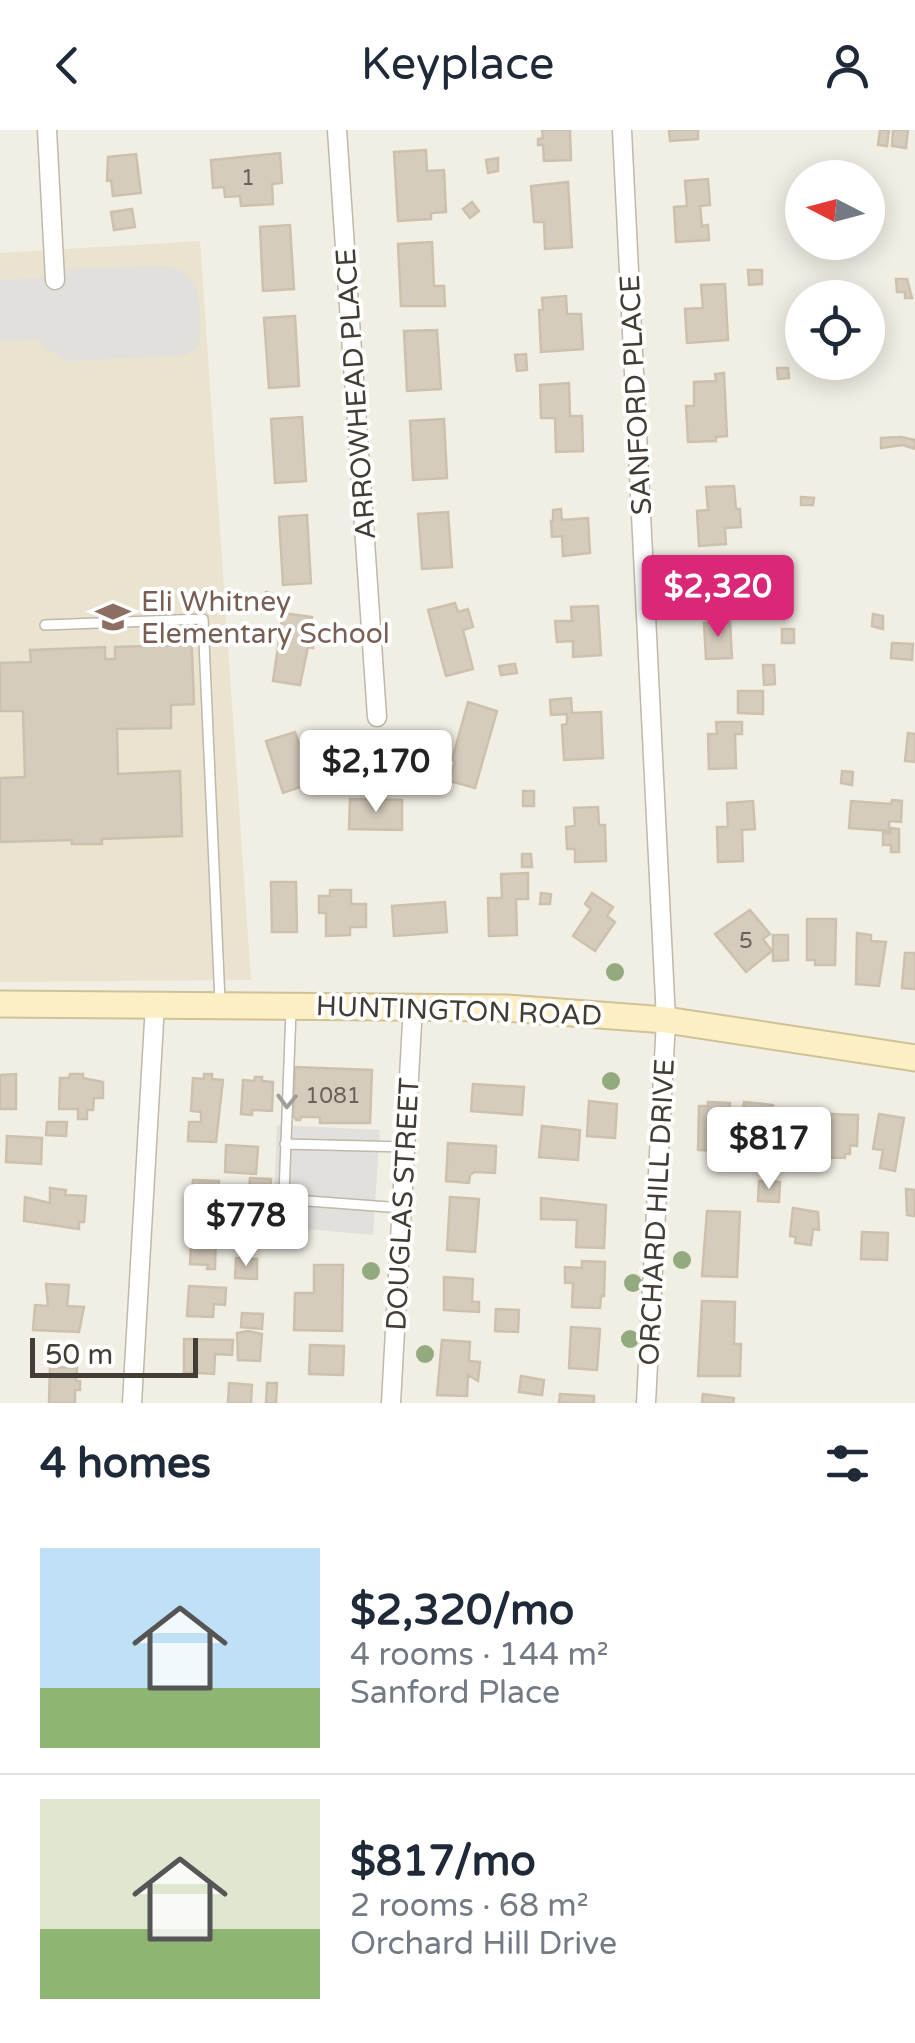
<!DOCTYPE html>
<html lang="en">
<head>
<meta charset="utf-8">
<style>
  :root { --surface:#fff; --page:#f2f2f3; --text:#1f2937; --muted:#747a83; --line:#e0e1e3; --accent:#db2777 }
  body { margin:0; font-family:"Varela Round",sans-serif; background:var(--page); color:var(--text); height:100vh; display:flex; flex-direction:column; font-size:38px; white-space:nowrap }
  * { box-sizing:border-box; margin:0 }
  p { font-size:32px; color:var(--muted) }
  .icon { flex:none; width:55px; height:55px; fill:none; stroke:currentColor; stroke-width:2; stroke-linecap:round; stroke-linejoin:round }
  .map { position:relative; height:1273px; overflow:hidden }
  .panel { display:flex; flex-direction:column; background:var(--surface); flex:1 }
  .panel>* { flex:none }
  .needle { width:65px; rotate:276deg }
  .tools { position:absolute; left:785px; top:30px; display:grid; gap:20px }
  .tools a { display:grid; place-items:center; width:100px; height:100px; border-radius:50%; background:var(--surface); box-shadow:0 5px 25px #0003; font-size:50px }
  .scale { position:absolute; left:30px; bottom:25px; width:168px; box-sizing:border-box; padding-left:10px; border:5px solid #433e35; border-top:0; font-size:28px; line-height:35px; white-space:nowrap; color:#433e35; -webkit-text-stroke:8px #fff; paint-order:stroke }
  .price { position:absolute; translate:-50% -85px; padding:0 22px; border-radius:10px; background:#fff; color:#222; font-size:32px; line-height:65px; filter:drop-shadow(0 2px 5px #0008) }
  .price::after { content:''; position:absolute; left:50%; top:60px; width:30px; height:22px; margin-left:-15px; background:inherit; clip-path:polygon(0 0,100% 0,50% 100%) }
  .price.selected { background:var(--accent); color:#fff }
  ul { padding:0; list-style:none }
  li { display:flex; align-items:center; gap:30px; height:250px; padding:0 40px }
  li+li { border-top:2px solid var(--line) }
  li span { display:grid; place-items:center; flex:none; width:280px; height:200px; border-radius:0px; color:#555 }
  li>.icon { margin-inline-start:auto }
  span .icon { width:120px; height:120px; fill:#fffc; stroke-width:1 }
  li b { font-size:42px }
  h2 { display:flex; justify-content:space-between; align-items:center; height:120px; padding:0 40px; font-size:42px }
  header { display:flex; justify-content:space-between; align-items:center; height:130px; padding:0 40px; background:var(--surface); font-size:45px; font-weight:600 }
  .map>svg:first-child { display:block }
</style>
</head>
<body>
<header><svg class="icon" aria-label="back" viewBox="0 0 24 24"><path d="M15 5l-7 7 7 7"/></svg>Keyplace<svg class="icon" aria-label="person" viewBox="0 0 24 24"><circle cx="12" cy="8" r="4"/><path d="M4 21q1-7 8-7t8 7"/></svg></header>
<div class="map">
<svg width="915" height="1273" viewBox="0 0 915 1273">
  <rect width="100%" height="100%" fill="#f1eee4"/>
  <!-- education -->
  <path fill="#eae3cf" d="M200,111L251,850L0,852V123Z"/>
  <!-- parking -->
  <path fill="#e2e0dd" d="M162,136L183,141L194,152L199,168L200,215L186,225L68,231L41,216L40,210L0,211V150L36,148L71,139Z
    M277,995L380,1000L373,1105L273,1096Z"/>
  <!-- building -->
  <path fill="#d5ccbd" stroke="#cdc1ae" stroke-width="2.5" d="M542,0H570L571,30L544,31L543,15H538V9L543,8Z
    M669,0H698V9L670,11Z
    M880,0H889L887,16L878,15Z
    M893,0H908L906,18L892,16Z
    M426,20L427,41L444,40L446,82L431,83V89L398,91L394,22Z
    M280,23L282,53L272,54L273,74L241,76L240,66L225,67L224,57L213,58L211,30Z
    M136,24L141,63L113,66L111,50L107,51L108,27Z
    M498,28V41L488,43L486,30Z
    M708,49L710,75L700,76L702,96L708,95L709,110L676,112L674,77L687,76L685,51Z
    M568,52L572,117L545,119L544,92H534L531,56Z
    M472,72L479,81L470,88L463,79Z
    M132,79L135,97L114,100L111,82Z
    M290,95L294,159L263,161L260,97Z
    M432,112L434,156H444L445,176H401L398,114Z
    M748,140H762V154L749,155Z
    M896,149H907L912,168H905V162H897Z
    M725,154L728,210L687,213L685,179L703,178L701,155Z
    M566,166L567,184H581L583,219L541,222L539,180H543L542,168Z
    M295,186L299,256L269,258L264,188Z
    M437,200L441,259L407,261L404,201Z
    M526,224L527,240L517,241L515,225Z
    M777,238H788L789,248L778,249Z
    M724,243L727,306L716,307V311L688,312L686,276H694V252L716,251L715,244Z
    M569,253L570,286H582L583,321L556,322L555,288H541L540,255Z
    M302,287L306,351L275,353L271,289Z
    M444,289L447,348L413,350L410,291Z
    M901,307L915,310V319L903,315L881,318V308Z
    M734,356L736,379H740L741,397L725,398L726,414L699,416L697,381L708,380L706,357Z
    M801,367L814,368L813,375H801Z
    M561,379L562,390L588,388L590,423L563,426L562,406L552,407L551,391H553V380Z
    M448,382L452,437L422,439L418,384Z
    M307,385L311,453L283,455L279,387Z
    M266,462L276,465L274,475L264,473Z
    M455,473L458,482L468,479L473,497L463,500L473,539L446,546L428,480Z
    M598,476L601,525L573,527V511L557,512L555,491H572L571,477Z
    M283,483L312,487L309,507H314L313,518L308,517L300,555L273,551Z
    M873,484L883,486V499L872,496Z
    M730,492L732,528L706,529L704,493Z
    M181,498H191L194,574L171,575V598L117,599L118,644L180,641L182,706L102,709V714H72V710L0,712V648L25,647L23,581H0V533L31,532L30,520L105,517V529H115V517L181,515Z
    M782,499H794V513H782Z
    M892,513L913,514L912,530L891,528Z
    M515,534L517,543L501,545L499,536Z
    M763,535H774L775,554L764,555Z
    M738,561H763V584L738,583Z
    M571,568L572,583L601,582L603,628L564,630L562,595L567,594V584L551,585L550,570Z
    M468,572L497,581L475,658L450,651L455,631L452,630Z
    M716,592H742V604H735L736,638L709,639L708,604H717Z
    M295,602L312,653L283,663L266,611Z
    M908,603L915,604V632L905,631Z
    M842,641L853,642L852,655L841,653Z
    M523,661H534V676H523Z
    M350,669L402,670V700L349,699Z
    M892,670L902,671L901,692L889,691V701L849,698L851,671L891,674Z
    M753,671L755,699L742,700L743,731L718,732L717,697H728L727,673Z
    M598,677L599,695H605L606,731L575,732V719H567L566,697L575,696L574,678Z
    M891,698L899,699V722H891V715H883V703H891Z
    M522,724H531L532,737H522Z
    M528,743V769H516L517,805L489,806L488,768H502L501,744Z
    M271,752H296L297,802H272Z
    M330,760H351V774H366V797H350V805L326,806V783H319V766H330Z
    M541,763L551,764L550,774H540Z
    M592,763L613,777L607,786L615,792L595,821L573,806L591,779L585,774Z
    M445,772L447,802L394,806L392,776Z
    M750,780L770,804L763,809L772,821L746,842L715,804Z
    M807,789H836L835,835H815V830H807Z
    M857,803L871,805V811L886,812L879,856L856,854Z
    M773,805H788V830L773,831Z
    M905,823H915V859L902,858Z
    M295,937L372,940L370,993H320V987H301L300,990H296L293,985Z
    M16,944V979H0V945Z
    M70,944H83V948L103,952V968H94L93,980H87V989H78V979H59L60,948H69Z
    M204,944H212V949L223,950L216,1012L188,1011L189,992H201V982L191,981L193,948L204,949Z
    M255,947H262V951L273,952L272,981L252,980V985L241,984L243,950L254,951Z
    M473,954L524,957L522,985L471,981Z
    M589,971L617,974L615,1008L587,1006Z
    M708,972L730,973L727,1021L698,1020L699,976H708Z
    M744,972L773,975L768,1020L758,1019L754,1023L739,1019Z
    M831,984L858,985L857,1016L850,1015V1024H845V1028L813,1027L814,995H831Z
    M879,984L904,988L895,1041L880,1038L883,1020L873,1019Z
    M47,992H67L66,1006L46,1005Z
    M542,996L580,1000L578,1030L539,1027Z
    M7,1006L42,1008L41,1034L6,1032Z
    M448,1013L496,1016L495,1043L475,1042L470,1045L469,1053L446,1051Z
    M226,1015L258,1017L256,1044L225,1042Z
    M250,1048L271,1049L269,1073L248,1071Z
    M193,1050L219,1051L218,1060L227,1061L226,1083L191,1081Z
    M759,1051L780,1052L779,1072L758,1071Z
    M50,1058L66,1060L65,1065L86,1066L84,1092H79V1099L24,1091L25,1067L50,1073Z
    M906,1059L915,1060L914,1086L907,1085Z
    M450,1067L479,1069L475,1122L447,1120Z
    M541,1068L606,1075L604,1118L576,1117L577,1090L541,1089Z
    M793,1078L818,1082L819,1100L813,1099L811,1115L795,1113L796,1107L790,1106Z
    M707,1081L740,1082L737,1147L702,1146Z
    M192,1101L216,1102L215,1139H207L208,1135L190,1134Z
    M862,1102L888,1103L887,1130L861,1129Z
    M236,1128L257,1129V1149L235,1148Z
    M582,1131L605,1132L604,1166H601L600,1178L572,1177L573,1153H565V1137L582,1138Z
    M314,1135H343L342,1201L294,1200L295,1163H314Z
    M444,1147L473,1149L472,1172H479V1182L444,1180Z
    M46,1154L69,1155L67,1176L84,1177L79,1202L33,1200L35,1175L48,1176Z
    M189,1156L226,1158L225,1175L214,1174L213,1187L187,1186Z
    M702,1171L735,1172L734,1214H741L740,1246H698Z
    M496,1179L519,1180L518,1202L495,1201Z
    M242,1183L263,1184L262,1199L241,1197Z
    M571,1197L600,1199L597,1240L569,1238Z
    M248,1201L262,1204L260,1231L238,1230L237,1203Z
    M184,1209L233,1210L232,1225L215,1224L214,1244L184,1242Z
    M442,1210L470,1212L469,1231L480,1232L478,1251L468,1245L467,1266L437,1265Z
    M310,1215L344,1216L343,1245L309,1244Z
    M50,1237L77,1238L76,1251H80V1260H75V1273H49Z
    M521,1246L544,1250L542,1265L519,1262Z
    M229,1253L252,1255L251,1273H228Z
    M267,1253H277L276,1273H266Z
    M560,1264L594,1266V1273H559Z
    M703,1264L734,1268L733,1273H702Z"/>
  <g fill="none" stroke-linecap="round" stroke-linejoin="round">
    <!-- service casing -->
    <g stroke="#bfb8ab" stroke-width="12">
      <path id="service" d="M45,495L203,489L220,871
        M291,881L284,1064L295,1070L402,1078
        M285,1014L406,1017"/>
    </g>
    <!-- minor casing -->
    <g stroke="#bfb8ab" stroke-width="21">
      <path id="minor" d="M47,0L55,150
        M337,0L377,587
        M622,0L666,890L646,1273
        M132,1273L155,874
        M391,1273L413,875"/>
    </g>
    <!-- secondary casing -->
    <g stroke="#d0c296" stroke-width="29">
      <path id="secondary" d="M0,874L506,878L666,890L915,928"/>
    </g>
    <!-- service -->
    <use href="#service" stroke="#fff" stroke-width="9"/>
    <!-- minor -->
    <use href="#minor" stroke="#fff" stroke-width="18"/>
    <!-- secondary -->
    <use href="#secondary" stroke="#fcefc4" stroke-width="25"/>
  </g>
  <!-- trees -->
  <g fill="#92aa7e">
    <circle cx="615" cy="842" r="9"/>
    <circle cx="611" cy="951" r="9"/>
    <circle cx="682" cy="1130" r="9"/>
    <circle cx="371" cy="1141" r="9"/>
    <circle cx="633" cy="1153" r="9"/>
    <circle cx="630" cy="1209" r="9"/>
    <circle cx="425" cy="1224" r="9"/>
  </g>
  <!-- one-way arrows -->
  <defs><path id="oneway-chevron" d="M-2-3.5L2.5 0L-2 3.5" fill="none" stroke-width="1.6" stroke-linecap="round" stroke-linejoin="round" transform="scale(2.5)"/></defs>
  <use stroke="#a19e9a" href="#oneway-chevron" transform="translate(287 971) rotate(92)"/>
  <!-- icons -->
  <defs>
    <g id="school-bare" transform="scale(2.7)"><path d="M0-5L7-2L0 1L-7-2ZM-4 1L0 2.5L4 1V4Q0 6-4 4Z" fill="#8d6e63" stroke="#fff" stroke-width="2.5" paint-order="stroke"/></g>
  </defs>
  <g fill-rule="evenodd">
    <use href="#school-bare" x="113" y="487"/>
  </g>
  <g text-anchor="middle" stroke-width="8" stroke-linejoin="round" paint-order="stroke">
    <!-- number labels -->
    <g font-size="22" fill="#686257">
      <text x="248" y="55">1</text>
      <text x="746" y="818">5</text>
      <text x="333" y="973">1081</text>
    </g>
    <!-- street labels -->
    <g font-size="28" fill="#433e35" stroke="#fff">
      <text transform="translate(355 264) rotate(-94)" y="10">ARROWHEAD PLACE</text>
      <text transform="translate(635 265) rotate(-93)" y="10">SANFORD PLACE</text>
      <text transform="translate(459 880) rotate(2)" y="10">HUNTINGTON ROAD</text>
      <text transform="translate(402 1074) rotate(-87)" y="10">DOUGLAS STREET</text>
      <text transform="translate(656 1082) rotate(-87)" y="10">ORCHARD HILL DRIVE</text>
    </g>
    <!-- education labels -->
    <g font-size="28" fill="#785e54" stroke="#fff" text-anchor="start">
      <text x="141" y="481">Eli Whitney<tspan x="141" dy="32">Elementary School</tspan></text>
    </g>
  </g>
</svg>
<div class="tools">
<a><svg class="needle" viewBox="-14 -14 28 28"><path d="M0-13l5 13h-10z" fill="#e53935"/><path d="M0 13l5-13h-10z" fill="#747a83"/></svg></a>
<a><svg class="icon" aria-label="locate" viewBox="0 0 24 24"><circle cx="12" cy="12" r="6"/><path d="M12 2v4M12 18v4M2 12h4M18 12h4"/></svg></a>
</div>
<div class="scale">50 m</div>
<b class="price selected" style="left:718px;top:510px">$2,320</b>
<b class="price" style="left:376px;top:685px">$2,170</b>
<b class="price" style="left:769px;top:1062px">$817</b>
<b class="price" style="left:246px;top:1139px">$778</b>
</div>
<section class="panel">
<h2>4 homes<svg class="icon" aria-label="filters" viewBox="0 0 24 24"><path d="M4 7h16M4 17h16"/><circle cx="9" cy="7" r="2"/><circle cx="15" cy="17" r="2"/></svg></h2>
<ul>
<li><span style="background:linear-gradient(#bfe0f5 70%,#8fb573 0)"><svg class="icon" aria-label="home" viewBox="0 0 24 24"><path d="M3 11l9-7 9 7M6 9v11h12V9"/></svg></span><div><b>$2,320/mo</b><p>4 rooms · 144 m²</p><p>Sanford Place</p></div></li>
<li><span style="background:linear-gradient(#dfe7d0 65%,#8fb573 0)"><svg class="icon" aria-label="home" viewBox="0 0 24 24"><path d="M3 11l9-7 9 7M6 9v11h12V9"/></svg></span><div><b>$817/mo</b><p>2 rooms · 68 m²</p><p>Orchard Hill Drive</p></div></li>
</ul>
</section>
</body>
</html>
